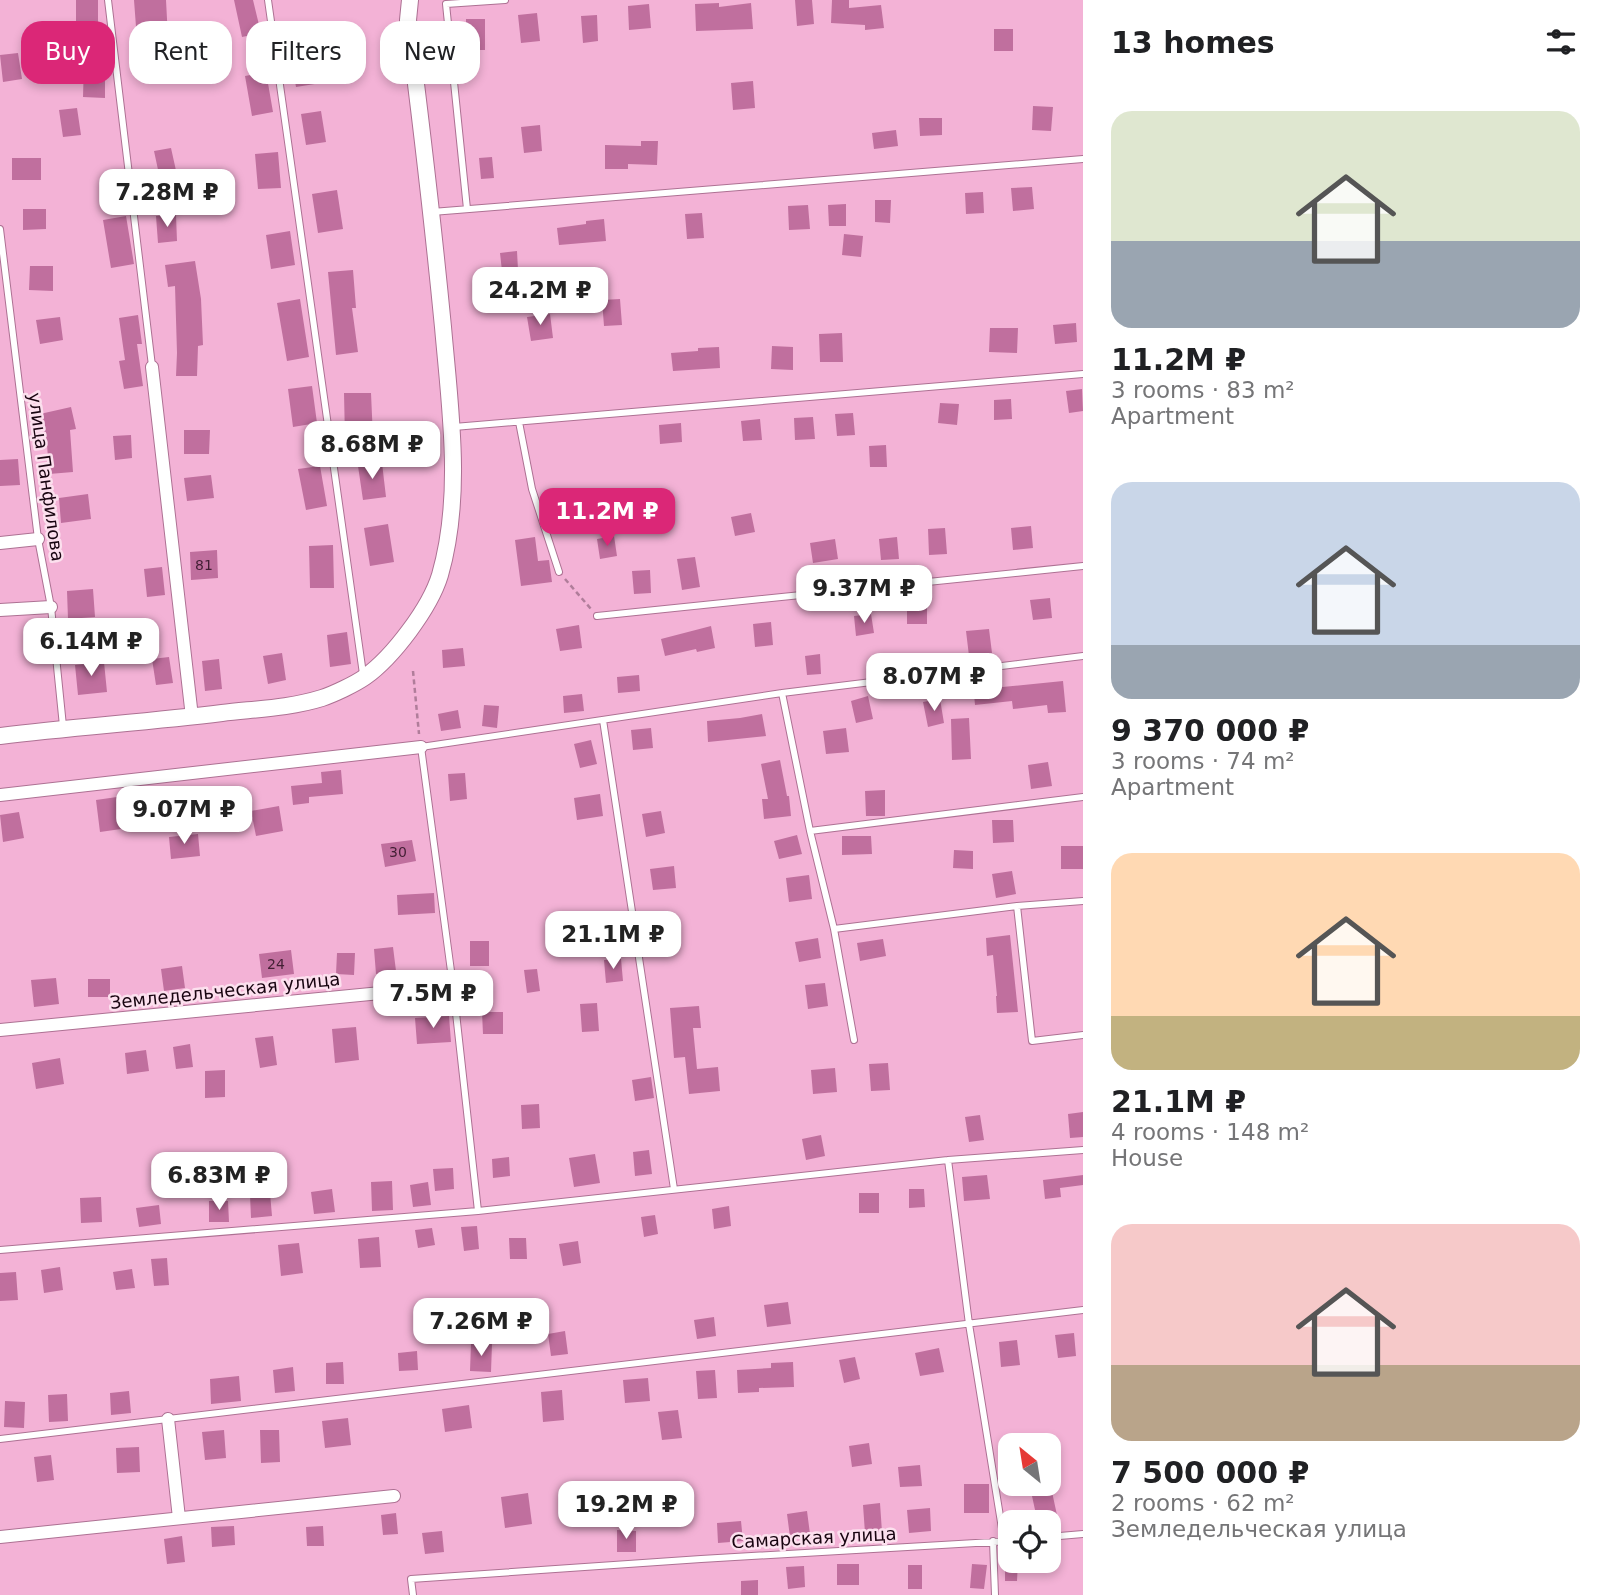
<!DOCTYPE html>
<html lang="en">
<head>
<meta charset="utf-8">
<style>
  :root { --surface:#fff; --page:#f6f6f6; --text:#202124; --muted:#757577; --accent:#db2777 }
  body { margin:0; font-family:"DejaVu Sans",sans-serif; background:var(--page); color:var(--text); height:100vh; display:flex; flex-direction:column; font-size:26px; white-space:nowrap }
  * { box-sizing:border-box; margin:0 }
  p { font-size:23px; color:var(--muted) }
  .icon { flex:none; width:38px; height:38px; fill:none; stroke:currentColor; stroke-width:2; stroke-linecap:round; stroke-linejoin:round }
  .map { position:relative; flex:1; overflow:hidden }
  .panel { display:flex; flex-direction:column; background:var(--surface); width:525px }
  .panel>* { flex:none }
  .banner { position:absolute; left:21px; top:21px; width:665px; height:63px; display:flex; gap:14px }
  .needle { width:46px; rotate:330deg }
  .buttons { position:absolute; left:998px; top:1433px; display:grid; gap:14px }
  .buttons a { display:grid; place-items:center; width:63px; height:63px; border-radius:14px; background:var(--surface); box-shadow:0 4px 10px #0003; font-size:35px }
  .price { position:absolute; translate:-50% -60px; padding:0 16px; border-radius:14px; background:#fff; color:#222; font-size:23px; line-height:46px; filter:drop-shadow(0 2px 4px #0008) }
  .price::after { content:''; position:absolute; left:50%; top:42px; width:21px; height:16px; margin-left:-10px; background:inherit; clip-path:polygon(0 0,100% 0,50% 100%) }
  .price.on { background:var(--accent); color:#fff }
  ul { padding:0; list-style:none }
  li { display:grid; align-content:center; gap:14px; height:371px; padding:0 28px }
  li span { display:grid; place-items:center; height:217px; border-radius:21px; color:#555 }
  li>.icon { margin-inline-start:auto }
  span .icon { width:126px; height:126px; fill:#fffc; stroke-width:1 }
  li b { font-size:30px }
  h2 { display:flex; justify-content:space-between; align-items:center; height:84px; padding:0 28px; font-size:30px }
  .chip { padding:0 24px; border-radius:21px; background:var(--surface); box-shadow:0 4px 10px #0003; font-size:24px; line-height:63px }
  .chip.on { background:var(--accent); color:#fff }
  main { display:flex; flex:1; min-height:0 }
  .map>svg:first-child { display:block }
</style>
</head>
<body>
<main>
<div class="map">
<svg width="1083" height="1595" viewBox="0 0 1083 1595">
  <rect width="100%" height="100%" fill="#f3b2d6"/>
  <!-- building -->
  <path fill="#c06f9e" d="M76,0H98V26H76Z
    M134,0H166L168,38L137,40Z
    M234,0H253L261,33L242,37Z
    M795,0H812L814,24L797,26Z
    M832,0H849V8L881,5L884,28L865,30V25L831,23Z
    M719,3V7L751,3L753,29L696,31L695,4Z
    M649,4L651,28L629,30L628,6Z
    M537,13L540,41L521,43L518,15Z
    M597,15L598,41L583,43L581,16Z
    M466,19H485V50H466Z
    M994,29H1013V51H994Z
    M314,43L321,83L296,87L289,47Z
    M18,53L22,79L3,82L0,55Z
    M84,62H105V98L83,97Z
    M266,72L273,112L252,116L245,76Z
    M753,81L755,108L733,110L731,83Z
    M1033,106L1053,107L1051,131L1032,130Z
    M77,108L81,135L63,137L59,110Z
    M321,111L326,142L306,145L301,114Z
    M919,118H942V135L920,136Z
    M540,125L542,151L524,153L521,127Z
    M896,130L898,146L874,149L872,133Z
    M641,141H658L657,165L628,164V169H605V145L641,146Z
    M171,148L177,175L160,179L154,151Z
    M278,152L281,188L258,189L255,154Z
    M492,157L494,178L481,179L479,158Z
    M12,158H41V180H12Z
    M1032,187L1034,209L1013,211L1011,188Z
    M337,190L343,229L318,233L312,194Z
    M983,192L984,213L966,214L965,193Z
    M875,200H891L890,223L875,222Z
    M846,204V226H829L828,205Z
    M808,205L810,229L789,230L788,206Z
    M23,209H46V229L23,230Z
    M702,213L704,238L687,239L685,214Z
    M176,215L177,241L158,243L156,216Z
    M126,216L134,264L111,268L103,220Z
    M604,219L606,241L559,245L557,228L586,224V221Z
    M290,231L295,265L271,269L266,235Z
    M844,234L863,236L861,257L842,255Z
    M517,251L518,270L502,271L500,253Z
    M195,261L201,299L203,345L198,346L197,376H176L177,353L175,286L168,287L165,265Z
    M30,266H53V291L29,290Z
    M353,270L356,308H352L358,352L336,355L328,272Z
    M300,299L309,357L287,361L277,303Z
    M620,299L622,325L604,326L602,300Z
    M550,314L553,338L531,341L527,317Z
    M138,315L142,344H137L143,386L124,389L119,361L125,360L119,318Z
    M60,317L63,340L40,344L36,320Z
    M1076,323L1077,342L1055,344L1053,325Z
    M990,328H1018L1017,353L989,352Z
    M842,333L843,362H820L819,334Z
    M772,346L793,347V370L771,369Z
    M719,347L720,368L673,371L671,353L698,351V348Z
    M312,386L317,423L293,427L288,389Z
    M1082,389L1083,411L1069,413L1066,391Z
    M344,393H371L373,438L345,439Z
    M1011,399L1012,419L994,420V400Z
    M940,403L959,404L957,425L938,423Z
    M71,407L76,429L70,430L73,472L49,474L47,444L40,414Z
    M853,413L855,435L837,436L835,414Z
    M813,417L815,439L795,440L794,418Z
    M760,419L762,440L743,441L741,421Z
    M681,423L682,442L660,444L659,425Z
    M184,430H210L209,454H184Z
    M131,435L132,458L115,460L113,436Z
    M886,445L887,467H870L869,446Z
    M18,459L20,485L0,486V460Z
    M382,463L386,497L363,500L358,466Z
    M320,466L327,506L306,510L298,469Z
    M211,475L214,498L187,501L184,478Z
    M607,488H624L625,513L608,514Z
    M88,494L91,519L61,523L59,498Z
    M751,513L755,532L735,536L731,517Z
    M388,524L394,562L370,566L364,528Z
    M1031,526L1033,548L1013,550L1011,528Z
    M945,528L947,554L929,555L928,529Z
    M614,536L617,556L600,559L597,539Z
    M535,537L538,561L549,560L552,582L521,586L515,540Z
    M897,537L899,559L881,560L879,539Z
    M835,539L838,559L813,563L810,543Z
    M333,545L334,588H310L309,546Z
    M217,550L218,578L191,580L190,552Z
    M695,557L700,587L682,590L677,559Z
    M162,567L165,595L147,597L144,569Z
    M650,570L651,593L634,594L632,571Z
    M93,589L95,617L68,619L67,591Z
    M1050,598L1052,618L1033,620L1030,600Z
    M907,607H927V624H907Z
    M871,614L874,633L856,636L854,616Z
    M771,622L773,645L755,647L753,624Z
    M579,625L582,648L560,651L556,629Z
    M711,626L715,648L697,652L696,649L665,656L661,639Z
    M989,629L992,653L969,656L966,631Z
    M347,632L351,664L330,667L327,635Z
    M463,648L465,666L443,668L442,650Z
    M282,653L286,680L268,684L263,656Z
    M820,654L821,674L807,675L805,656Z
    M169,657L173,683L156,685L152,659Z
    M219,659L222,689L205,691L202,661Z
    M104,662L107,692L78,695L75,665Z
    M639,675L640,691L618,693L617,677Z
    M1063,681L1066,712L1048,713L1047,705L1013,709L1012,701L975,705L973,683L992,682V688Z
    M582,694L584,711L564,713L563,696Z
    M868,696L873,719L856,723L851,701Z
    M940,699L944,723L928,727L923,702Z
    M484,705L499,706L497,728L482,726Z
    M458,710L461,728L441,731L438,714Z
    M762,714L766,736L708,742L707,721L740,718Z
    M969,718L971,759L952,760L951,719Z
    M651,728L653,748L633,750L631,730Z
    M846,728L849,752L826,754L823,731Z
    M591,740L597,764L580,768L574,744Z
    M780,760L787,796H789L791,816L764,819L762,799H768L761,764Z
    M1048,762L1052,786L1031,789L1028,765Z
    M341,770L343,794L309,797V803L293,805L291,786L322,783L321,772Z
    M465,773L467,799L450,801L448,774Z
    M885,790V816H866L865,791Z
    M157,792L160,813L140,815L137,795Z
    M600,794L603,816L577,820L574,798Z
    M117,797L121,829L100,832L96,800Z
    M279,806L283,831L256,836L251,811Z
    M661,811L665,833L646,837L642,814Z
    M19,812L24,838L3,842L0,815Z
    M992,820H1013L1014,842L993,843Z
    M198,834L200,856L171,859L169,837Z
    M797,835L802,854L779,859L774,841Z
    M842,836H871L872,854L842,855Z
    M412,840L416,861L385,867L381,844Z
    M1061,846H1083V869H1061Z
    M954,850L973,851V869L953,868Z
    M674,866L676,888L653,890L650,869Z
    M1012,871L1016,894L996,898L992,874Z
    M809,875L812,899L789,902L786,878Z
    M434,893L435,913L398,915L397,895Z
    M659,917H677V944L660,945Z
    M594,930L596,946L578,948L576,932Z
    M1010,935L1018,1012L997,1013L996,996H997L993,955L987,956L986,938Z
    M818,938L821,958L799,962L795,942Z
    M883,939L886,956L860,961L857,943Z
    M470,941H489V966H470Z
    M393,947L396,971L376,974L374,949Z
    M291,950L294,974L262,978L259,954Z
    M337,953H355L354,975L336,974Z
    M621,959L623,981L606,983L604,960Z
    M182,966L185,988L164,991L161,969Z
    M537,969L540,991L527,993L524,970Z
    M56,978L59,1004L34,1007L31,980Z
    M88,979H110V997H88Z
    M825,983L828,1006L808,1009L805,985Z
    M597,1003L599,1031L582,1032L580,1004Z
    M699,1006L701,1028H693L697,1069L718,1067L720,1091L689,1094L685,1057L674,1058L670,1008Z
    M482,1012H503V1034H483Z
    M449,1016L451,1042L417,1044L415,1018Z
    M356,1027L359,1060L335,1063L332,1029Z
    M273,1036L277,1065L260,1068L255,1038Z
    M190,1044L193,1067L176,1069L173,1047Z
    M146,1050L149,1071L127,1074L125,1053Z
    M60,1058L64,1084L36,1089L32,1063Z
    M888,1063L890,1090L871,1091L869,1064Z
    M835,1068L837,1092L813,1094L811,1070Z
    M225,1070V1097L205,1098V1071Z
    M651,1077L654,1098L635,1101L632,1080Z
    M539,1104L540,1128L522,1129L521,1105Z
    M1083,1112V1137L1070,1138L1068,1114Z
    M980,1115L984,1140L969,1142L965,1117Z
    M821,1135L825,1156L806,1160L802,1139Z
    M649,1150L652,1174L635,1176L633,1152Z
    M595,1154L600,1183L574,1187L569,1158Z
    M509,1157L510,1176L493,1178L492,1159Z
    M453,1168L454,1189L435,1191L433,1169Z
    M987,1175L990,1199L964,1201L962,1177Z
    M1083,1175V1185L1060,1188L1061,1197L1045,1199L1043,1180Z
    M392,1181L393,1210L372,1211L371,1182Z
    M428,1182L431,1205L413,1207L410,1185Z
    M332,1189L335,1212L314,1214L311,1192Z
    M909,1189H924L925,1207L909,1208Z
    M270,1193L272,1216L251,1218L250,1195Z
    M859,1193H879V1213H859Z
    M101,1197L102,1222L81,1223L80,1198Z
    M209,1201H228L229,1222H209Z
    M159,1205L161,1224L139,1227L136,1208Z
    M729,1206L731,1226L714,1229L712,1209Z
    M655,1215L658,1234L644,1237L641,1217Z
    M477,1226L479,1249L464,1251L461,1227Z
    M432,1228L435,1245L418,1248L415,1230Z
    M379,1237L381,1267L360,1268L358,1239Z
    M509,1238H526L527,1259H510Z
    M578,1241L581,1263L563,1266L559,1244Z
    M299,1243L303,1273L281,1276L278,1245Z
    M167,1258L169,1285L154,1286L151,1259Z
    M60,1267L63,1290L44,1293L41,1270Z
    M132,1269L135,1288L116,1290L113,1272Z
    M16,1272L18,1300L0,1301V1273Z
    M788,1302L791,1324L767,1327L764,1305Z
    M714,1317L716,1336L697,1339L694,1320Z
    M565,1331L568,1354L551,1356L548,1334Z
    M1074,1333L1076,1356L1058,1358L1055,1335Z
    M1017,1340L1020,1365L1001,1367L999,1342Z
    M471,1343L492,1344L491,1372L470,1371Z
    M939,1348L944,1372L920,1376L915,1353Z
    M417,1351L418,1370L399,1371L398,1353Z
    M855,1357L860,1379L844,1383L839,1360Z
    M343,1362L344,1384H326V1363Z
    M793,1362L794,1387L759,1388V1392L738,1393L737,1370L771,1368V1363Z
    M293,1367L295,1391L275,1393L273,1370Z
    M715,1370L717,1398L698,1399L696,1371Z
    M239,1376L241,1401L211,1404L210,1379Z
    M648,1378L650,1401L625,1403L623,1380Z
    M562,1390L564,1420L543,1422L541,1392Z
    M129,1391L131,1413L111,1415L110,1393Z
    M67,1394L68,1421L49,1422L48,1395Z
    M5,1401L25,1402L24,1428L4,1427Z
    M469,1405L472,1428L445,1432L442,1409Z
    M678,1410L682,1438L662,1440L658,1412Z
    M348,1418L351,1445L325,1448L322,1421Z
    M224,1430L226,1458L205,1460L202,1432Z
    M260,1430H279L280,1462L261,1463Z
    M869,1443L872,1464L852,1467L849,1446Z
    M139,1447L140,1472L117,1473L116,1448Z
    M51,1455L54,1480L37,1482L34,1457Z
    M920,1465L922,1486L900,1487L898,1467Z
    M964,1484H989V1513H964Z
    M1052,1492L1057,1515L1037,1519L1032,1496Z
    M528,1493L532,1524L505,1528L501,1497Z
    M880,1503L882,1532L865,1533L863,1505Z
    M930,1508L931,1531L909,1533L907,1510Z
    M807,1511L810,1534L790,1537L787,1514Z
    M396,1513L398,1534L383,1535L381,1515Z
    M741,1521L743,1541L718,1543L717,1523Z
    M234,1526L235,1545L212,1547L211,1527Z
    M323,1526L324,1546H307L306,1527Z
    M617,1530L636,1531V1552H617Z
    M442,1531L444,1552L425,1554L422,1533Z
    M182,1536L185,1562L167,1564L164,1539Z
    M1005,1561H1018L1017,1581H1005Z
    M837,1564H859V1585H837Z
    M972,1564L987,1565L984,1589L970,1588Z
    M908,1565H922V1589H908Z
    M804,1566L805,1587L788,1589L786,1567Z
    M758,1580V1595H741V1581Z"/>
  <g fill="none" stroke-linecap="round" stroke-linejoin="round">
    <!-- service casing -->
    <g stroke="#ad7193" stroke-width="8">
      <path id="service" d="M108,0L152,366
        M268,0L363,674
        M467,209L446,4L505,0
        M432,212L1083,159
        M0,229L38,539L51,607L63,726
        M519,422L532,489L559,572
        M454,427L1083,374
        M597,616L1083,566
        M782,693L810,831L834,929L854,1040
        M603,720L674,1189
        M810,831L1083,797
        M1017,906L1032,1041L1083,1035
        M834,929L1017,906L1083,901
        M948,1160L969,1324L1004,1541
        M478,1211L453,986L421,747L782,693L1083,656
        M0,1250L478,1211L948,1160L1083,1150
        M0,1439L1083,1310
        M1048,1537L1083,1534
        M993,1541L995,1595
        M413,1595L411,1579L701,1559L1010,1541"/>
    </g>
    <!-- minor casing -->
    <g stroke="#ad7193" stroke-width="14">
      <path id="minor" d="M152,367L192,717
        M0,543L38,539
        M0,610L51,607
        M0,795L421,747
        M0,1030L453,986
        M168,1419L179,1518
        M0,1537L394,1496"/>
    </g>
    <!-- secondary casing -->
    <g stroke="#ad7193" stroke-width="18">
      <path id="secondary" d="M0,736C74,727 148,722 222,713C255,709 290,708 322,698C334,694 355,684 365,677C393,657 430,608 440,575C463,495 450,408 443,327C433,224 421,122 408,20L410,0"/>
    </g>
    <!-- path -->
    <path stroke="#b07d9a" stroke-width="2.5" stroke-dasharray="5 3.5" stroke-linecap="butt" d="M565,579L591,609
      M413,671L419,734"/>
    <!-- service -->
    <use href="#service" stroke="#fff" stroke-width="6"/>
    <!-- minor -->
    <use href="#minor" stroke="#fff" stroke-width="12"/>
    <!-- secondary -->
    <use href="#secondary" stroke="#fff" stroke-width="16"/>
  </g>
  <g text-anchor="middle" stroke-width="5" stroke-linejoin="round" paint-order="stroke">
    <!-- number labels -->
    <g font-size="14" fill="#421f34">
      <text x="204" y="570">81</text>
      <text x="398" y="857">30</text>
      <text x="276" y="969">24</text>
    </g>
    <!-- street labels -->
    <g font-size="18" fill="#180410" stroke="#fce0ee">
      <text transform="translate(46 477) rotate(82)" y="6">улица Панфилова</text>
      <text transform="translate(225 991) rotate(-6)" y="6">Земледельческая улица</text>
      <text transform="translate(814 1538) rotate(-3)" y="6">Самарская улица</text>
    </g>
  </g>
</svg>
<div class="buttons">
<a><svg class="needle" viewBox="-14 -14 28 28"><path d="M0-13l5 13h-10z" fill="#e53935"/><path d="M0 13l5-13h-10z" fill="#757577"/></svg></a>
<a><svg class="icon" aria-label="locate" viewBox="0 0 24 24"><circle cx="12" cy="12" r="6"/><path d="M12 2v4M12 18v4M2 12h4M18 12h4"/></svg></a>
</div>
<b class="price" style="left:167px;top:229px">7.28M ₽</b>
<b class="price" style="left:540px;top:327px">24.2M ₽</b>
<b class="price" style="left:372px;top:481px">8.68M ₽</b>
<b class="price on" style="left:607px;top:548px">11.2M ₽</b>
<b class="price" style="left:864px;top:625px">9.37M ₽</b>
<b class="price" style="left:91px;top:678px">6.14M ₽</b>
<b class="price" style="left:934px;top:713px">8.07M ₽</b>
<b class="price" style="left:184px;top:846px">9.07M ₽</b>
<b class="price" style="left:613px;top:971px">21.1M ₽</b>
<b class="price" style="left:433px;top:1030px">7.5M ₽</b>
<b class="price" style="left:219px;top:1212px">6.83M ₽</b>
<b class="price" style="left:481px;top:1358px">7.26M ₽</b>
<b class="price" style="left:626px;top:1541px">19.2M ₽</b>
<div class="banner">
<a class="chip on">Buy</a>
<a class="chip">Rent</a>
<a class="chip">Filters</a>
<a class="chip">New</a>
</div>
</div>
<section class="panel">
<h2>13 homes<svg class="icon" aria-label="filters" viewBox="0 0 24 24"><path d="M4 7h16M4 17h16"/><circle cx="9" cy="7" r="2"/><circle cx="15" cy="17" r="2"/></svg></h2>
<ul>
<li><span style="background:linear-gradient(#dfe7d0 60%,#9aa5b1 0)"><svg class="icon" aria-label="home" viewBox="0 0 24 24"><path d="M3 11l9-7 9 7M6 9v11h12V9"/></svg></span><div><b>11.2M ₽</b><p>3 rooms · 83 m²</p><p>Apartment</p></div></li>
<li><span style="background:linear-gradient(#c9d6e8 75%,#9aa5b1 0)"><svg class="icon" aria-label="home" viewBox="0 0 24 24"><path d="M3 11l9-7 9 7M6 9v11h12V9"/></svg></span><div><b>9 370 000 ₽</b><p>3 rooms · 74 m²</p><p>Apartment</p></div></li>
<li><span style="background:linear-gradient(#ffd9b3 75%,#c2b280 0)"><svg class="icon" aria-label="home" viewBox="0 0 24 24"><path d="M3 11l9-7 9 7M6 9v11h12V9"/></svg></span><div><b>21.1M ₽</b><p>4 rooms · 148 m²</p><p>House</p></div></li>
<li><span style="background:linear-gradient(#f6c9c9 65%,#b9a48a 0)"><svg class="icon" aria-label="home" viewBox="0 0 24 24"><path d="M3 11l9-7 9 7M6 9v11h12V9"/></svg></span><div><b>7 500 000 ₽</b><p>2 rooms · 62 m²</p><p>Земледельческая улица</p></div></li>
</ul>
</section>
</main>
</body>
</html>
